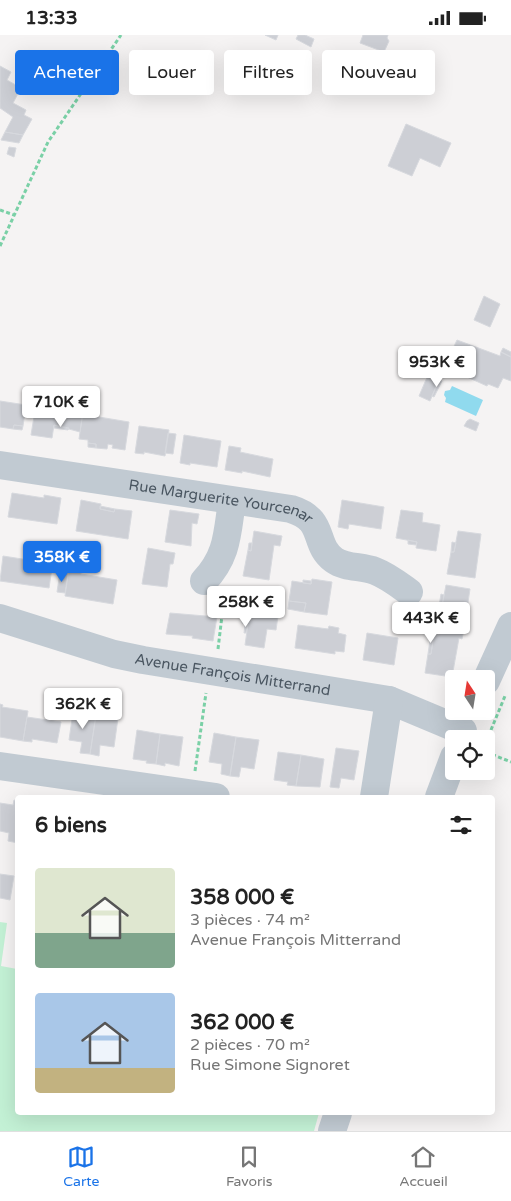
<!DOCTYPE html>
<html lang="fr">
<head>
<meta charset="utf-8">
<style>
  :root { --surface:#fff; --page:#f6f6f6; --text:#222; --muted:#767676; --line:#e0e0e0; --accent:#1a73e8 }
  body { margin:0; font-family:"Varela Round",sans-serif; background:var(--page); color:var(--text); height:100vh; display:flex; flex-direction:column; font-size:19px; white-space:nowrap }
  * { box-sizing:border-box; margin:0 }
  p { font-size:16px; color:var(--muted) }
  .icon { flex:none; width:28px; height:28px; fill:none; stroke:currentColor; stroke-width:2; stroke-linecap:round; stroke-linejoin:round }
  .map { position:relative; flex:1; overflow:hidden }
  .panel { position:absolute; left:15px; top:760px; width:480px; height:320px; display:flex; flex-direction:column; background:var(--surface); border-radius:5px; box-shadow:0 5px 20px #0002 }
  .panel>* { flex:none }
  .guide { position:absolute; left:15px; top:15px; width:481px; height:45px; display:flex; gap:10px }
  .needle { width:32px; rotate:348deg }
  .tools { position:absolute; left:445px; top:635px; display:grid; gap:10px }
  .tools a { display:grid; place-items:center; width:50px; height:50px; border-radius:5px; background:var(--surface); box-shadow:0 5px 20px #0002; font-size:25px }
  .price { position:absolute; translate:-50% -42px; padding:0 11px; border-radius:5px; background:#fff; color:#222; font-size:16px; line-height:32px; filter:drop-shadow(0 1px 2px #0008) }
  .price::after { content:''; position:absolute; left:50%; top:30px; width:15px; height:11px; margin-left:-8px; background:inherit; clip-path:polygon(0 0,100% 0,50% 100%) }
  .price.on { background:var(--accent); color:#fff }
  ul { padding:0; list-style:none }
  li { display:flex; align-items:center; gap:15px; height:125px; padding:0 20px }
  li span { display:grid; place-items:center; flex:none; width:140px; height:100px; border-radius:5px; color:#555 }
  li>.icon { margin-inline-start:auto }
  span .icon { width:60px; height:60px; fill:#fffc; stroke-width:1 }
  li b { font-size:21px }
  h2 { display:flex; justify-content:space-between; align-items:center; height:60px; padding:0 20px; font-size:21px }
  .pill { padding:0 18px; border-radius:5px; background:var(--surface); box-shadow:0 5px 20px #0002; font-size:18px; line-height:45px }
  .pill.on { background:var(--accent); color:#fff }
  .status { display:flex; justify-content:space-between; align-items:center; height:35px; padding:0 25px; background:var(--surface); direction:ltr }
  .status svg { height:14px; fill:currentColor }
  .tabs { display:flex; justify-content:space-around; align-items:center; height:70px; border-top:1px solid var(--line); background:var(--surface); font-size:14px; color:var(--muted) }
  .tabs a { display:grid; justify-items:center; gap:2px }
  .tabs .on { color:var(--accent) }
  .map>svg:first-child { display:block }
</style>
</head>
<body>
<div class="status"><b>13:33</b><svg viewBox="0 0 49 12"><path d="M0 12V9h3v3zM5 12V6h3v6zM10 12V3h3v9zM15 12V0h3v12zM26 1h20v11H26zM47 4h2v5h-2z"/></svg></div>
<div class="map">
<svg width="511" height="1096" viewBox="0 0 511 1096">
  <rect width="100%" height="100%" fill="#f5f3f3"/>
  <!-- green -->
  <path fill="#c3f1d5" d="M0,887L7,888L1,931L17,934L18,1078H319L314,1096H0Z"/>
  <!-- water -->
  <path fill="#90daee" d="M452,351L483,365L476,381L445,367L446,363L444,360L445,356L450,355Z"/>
  <!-- building -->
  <path fill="#cdcfd5" stroke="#d7d9de" d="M265,0H278L276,5Z
    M298,0H305L314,4L311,12L296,4Z
    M363,0H388L387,3L389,6L384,17L360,8Z
    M369,26L383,32L374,55L360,49Z
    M0,31L11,37L7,45L21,53L13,68L26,75L24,80L32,84L23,100L5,97L13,82L0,73Z
    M406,89L451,108L440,132L420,123L412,141L388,131Z
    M5,97L23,100L19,108L1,105Z
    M9,112L16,113L14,122L7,119Z
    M484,261L500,269L490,292L474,285Z
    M457,305L500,321L501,317L511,322V346L503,343L498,353L488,349L487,351L467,342L468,340L445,330L430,366L419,361L437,319L448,324Z
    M503,313L511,317V322L501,317Z
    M439,345L442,346L434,362L432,361Z
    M37,363L84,370L80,397L54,390L52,403L31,400Z
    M0,366L26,370L23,391L14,390L13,394L0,392Z
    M83,377L93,378V381L129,387L125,415L112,413L113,410L108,409L107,414L96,413V409L88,408V405L79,404Z
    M470,384L479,388L476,396L464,391L467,386Z
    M14,390L23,391L22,395L13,394Z
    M54,390L69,393L68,395L54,393Z
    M139,391L169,395L165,421L144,417V419L135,418Z
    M168,398L176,399L173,419L165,418Z
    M184,400L221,406L217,432L190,428V430L180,428Z
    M88,408L96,409V413L88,412Z
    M229,411L241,413L240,417L273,424L270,442L242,436V438L225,435Z
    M12,458L44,463V460L61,463L57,489L8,482Z
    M81,465L101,469L100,474L114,477L115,474L132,476L128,504L76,496Z
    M342,465L384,472L381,494L349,489L348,494L338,492Z
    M100,471L115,474L114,477L100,474Z
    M170,475L199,479L197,489L192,488L191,511L165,507Z
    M401,475L423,478L422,487L440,490L436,516L416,513L417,507L396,503Z
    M254,496L282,501L280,511L274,510L269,545L243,541L248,515L251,516Z
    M458,496L481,499L475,543L447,539L451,517H454Z
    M408,505L417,507L416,510L408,509Z
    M452,507L456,508L454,517H451Z
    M249,508H252L251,516L248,515Z
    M148,513L175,518L173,529H170L167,552L142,549Z
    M3,521L35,526V524L53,526L49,553L0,546Z
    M69,534L81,536V539L117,545L113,569L65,561Z
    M60,537L68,539L65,558L57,557Z
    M312,544L332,547L327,580L304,577L306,568L289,566L292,546L311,549Z
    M303,545L311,546V549L303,548Z
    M446,550L470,554L464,594L436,590L439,571H442Z
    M441,559L444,560L442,571H439Z
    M289,566L306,568L304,577L288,574Z
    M245,569L279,574L276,595L267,594L264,613L245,610L248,589L242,588Z
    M170,578L217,582L213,606L192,603L193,601L166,599Z
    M245,589H248L246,598H244Z
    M298,590L328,594L329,591L339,593L338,598L346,600L344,617L335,616V619L295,613Z
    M436,590H440L438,600L434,599Z
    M440,590L464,594L462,604L459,603L452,642L425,638L428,619H431L434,599L438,600Z
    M367,598L398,603L394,630L363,625Z
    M431,598L434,599L431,619H428Z
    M0,669L3,670L2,672L28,676L23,706L0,702Z
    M73,677L96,680L90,719L80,718L82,707L69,705Z
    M96,680L118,683L114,712L100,710L99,721L90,719Z
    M27,682L61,687L57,708L32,704V707L23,706Z
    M137,695L160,699L156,729L146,728L147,726L133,724Z
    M214,698L236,702L230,741L221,739L222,729L209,727Z
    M160,699L183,702L179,731L165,728V731L156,729Z
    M236,702L259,705L254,734L241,732L239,742L230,741Z
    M336,713L359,716L354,745L341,743L339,753L330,752Z
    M278,717L301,720L296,751L287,750L288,747L274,745Z
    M301,720L324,724L320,752L296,751Z
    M14,765L18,766V808L8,806L9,798L0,796V768L13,770Z
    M0,839L14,841L10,865L0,863Z"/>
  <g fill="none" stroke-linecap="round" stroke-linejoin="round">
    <!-- path -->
    <path stroke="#7ad0a6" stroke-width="3" stroke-dasharray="4 2.5" stroke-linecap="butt" d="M0,175L14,180
      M0,211L48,107L121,0
      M218,614L224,564L223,558
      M486,707L505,661
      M486,717L511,727
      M195,736L206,658"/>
    <!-- minor -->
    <g stroke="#c1cad2" stroke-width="28">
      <path id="s1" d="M0,430L291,474C327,485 312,509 334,525C345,533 362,531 375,536C388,541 398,549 409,557"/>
      <path d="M204,546C228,520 227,499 232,466"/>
      <path id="s2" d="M0,583L114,619L143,625L389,665L463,696"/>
      <path d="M486,646L511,591"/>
      <path d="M0,731L216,762"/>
      <path d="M374,762L389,665"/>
      <path d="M439,762L454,722"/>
      <path d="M332,1096L338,1078"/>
    </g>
  </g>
  <g text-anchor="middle" stroke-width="5" stroke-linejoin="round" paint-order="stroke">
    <!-- street labels -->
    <g font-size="15" fill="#4a5661" stroke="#fff">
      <text dy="5" stroke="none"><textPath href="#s1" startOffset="224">Rue Marguerite Yourcenar</textPath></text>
      <text dy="5" stroke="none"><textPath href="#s2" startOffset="240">Avenue François Mitterrand</textPath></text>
    </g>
  </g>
</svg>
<div class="tools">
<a><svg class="needle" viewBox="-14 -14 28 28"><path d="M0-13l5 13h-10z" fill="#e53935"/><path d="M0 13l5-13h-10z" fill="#767676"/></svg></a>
<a><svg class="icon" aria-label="locate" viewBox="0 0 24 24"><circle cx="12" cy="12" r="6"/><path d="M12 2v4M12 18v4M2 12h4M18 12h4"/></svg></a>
</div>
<b class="price" style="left:437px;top:353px">953K €</b>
<b class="price" style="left:61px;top:393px">710K €</b>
<b class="price on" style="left:62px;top:548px">358K €</b>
<b class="price" style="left:246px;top:593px">258K €</b>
<b class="price" style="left:431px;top:609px">443K €</b>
<b class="price" style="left:83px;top:695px">362K €</b>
<div class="guide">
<a class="pill on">Acheter</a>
<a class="pill">Louer</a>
<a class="pill">Filtres</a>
<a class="pill">Nouveau</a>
</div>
<section class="panel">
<h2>6 biens<svg class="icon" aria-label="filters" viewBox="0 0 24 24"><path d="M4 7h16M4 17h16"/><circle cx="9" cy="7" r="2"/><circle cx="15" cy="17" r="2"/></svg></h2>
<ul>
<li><span style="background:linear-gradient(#dfe7d0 65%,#7fa58c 0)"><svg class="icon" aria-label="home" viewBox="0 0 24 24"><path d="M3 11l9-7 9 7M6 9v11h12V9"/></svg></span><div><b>358 000 €</b><p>3 pièces · 74 m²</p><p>Avenue François Mitterrand</p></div></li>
<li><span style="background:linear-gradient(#a9c7e8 75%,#c2b280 0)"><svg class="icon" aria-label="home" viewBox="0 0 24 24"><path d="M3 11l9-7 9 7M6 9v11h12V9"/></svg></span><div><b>362 000 €</b><p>2 pièces · 70 m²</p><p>Rue Simone Signoret</p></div></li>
</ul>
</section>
</div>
<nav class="tabs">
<a class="on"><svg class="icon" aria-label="map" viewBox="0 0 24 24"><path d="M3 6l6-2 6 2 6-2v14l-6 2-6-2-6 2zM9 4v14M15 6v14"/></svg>Carte</a>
<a><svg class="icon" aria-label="saved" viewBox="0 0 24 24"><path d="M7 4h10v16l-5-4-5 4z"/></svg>Favoris</a>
<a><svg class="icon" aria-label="home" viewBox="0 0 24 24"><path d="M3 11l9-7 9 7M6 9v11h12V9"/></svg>Accueil</a>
</nav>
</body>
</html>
